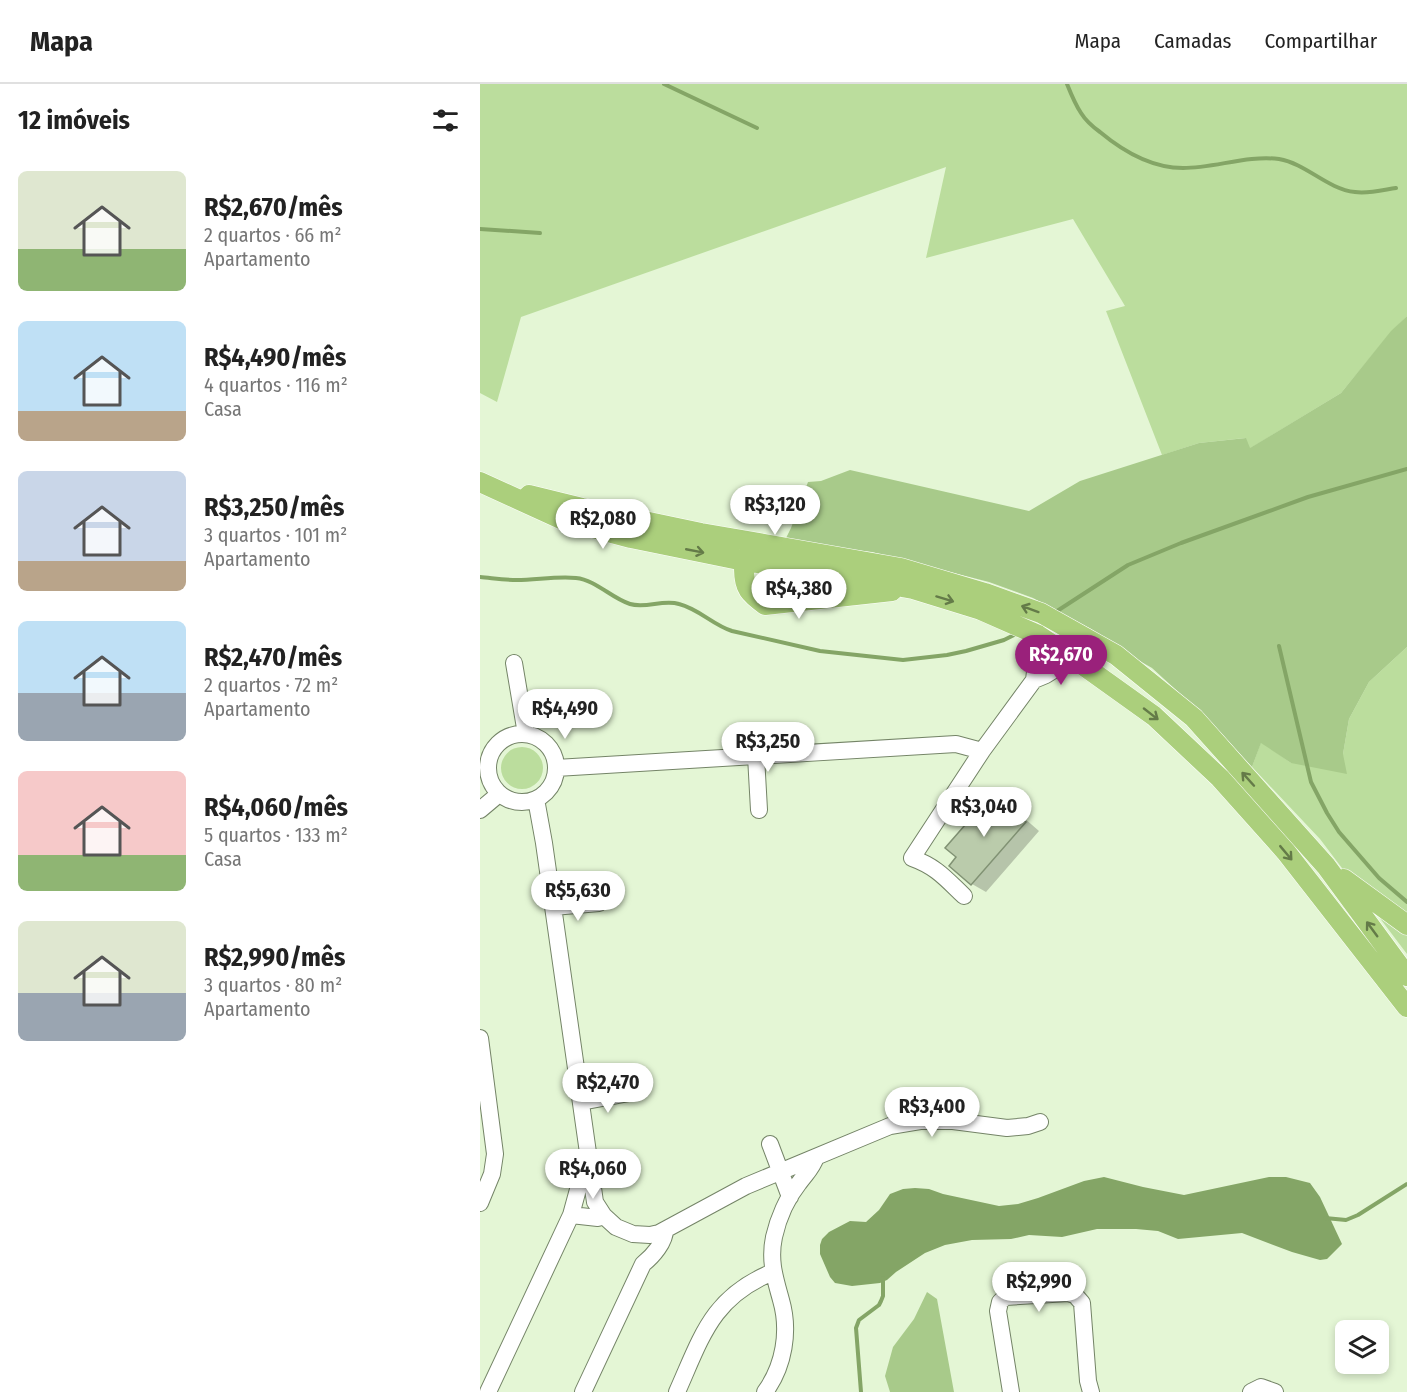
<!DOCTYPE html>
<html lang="pt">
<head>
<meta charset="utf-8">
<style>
  :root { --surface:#fff; --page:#f2f2f2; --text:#222; --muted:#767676; --line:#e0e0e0; --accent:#9a217b }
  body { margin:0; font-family:"Fira Sans Condensed",sans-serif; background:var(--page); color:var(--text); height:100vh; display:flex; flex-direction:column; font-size:22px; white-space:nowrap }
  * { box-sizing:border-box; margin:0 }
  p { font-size:20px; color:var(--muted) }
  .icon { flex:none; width:33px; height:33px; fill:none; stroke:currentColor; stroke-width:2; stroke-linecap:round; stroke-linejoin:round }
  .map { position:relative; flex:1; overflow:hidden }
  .details { display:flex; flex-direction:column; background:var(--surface); width:480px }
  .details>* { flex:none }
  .buttons { position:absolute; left:855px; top:1236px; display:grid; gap:12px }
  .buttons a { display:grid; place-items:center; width:54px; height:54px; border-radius:9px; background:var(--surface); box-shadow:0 3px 9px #0003; font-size:30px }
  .price { position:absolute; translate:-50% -51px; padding:0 14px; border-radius:21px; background:#fff; color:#222; font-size:20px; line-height:39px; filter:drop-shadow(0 2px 3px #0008) }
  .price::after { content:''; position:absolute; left:50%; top:36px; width:18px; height:14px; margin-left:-9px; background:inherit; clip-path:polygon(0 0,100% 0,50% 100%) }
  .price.on { background:var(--accent); color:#fff }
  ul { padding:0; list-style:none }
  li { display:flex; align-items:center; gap:18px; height:150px; padding:0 18px }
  li span { display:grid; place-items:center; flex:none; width:168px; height:120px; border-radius:9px; color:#555 }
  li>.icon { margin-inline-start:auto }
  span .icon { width:72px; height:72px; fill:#fffc; stroke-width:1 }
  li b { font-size:26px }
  h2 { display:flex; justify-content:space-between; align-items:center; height:72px; padding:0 18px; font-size:26px }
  header { display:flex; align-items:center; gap:36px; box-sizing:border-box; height:84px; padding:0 30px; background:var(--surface); border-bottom:2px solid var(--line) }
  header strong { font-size:28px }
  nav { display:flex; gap:33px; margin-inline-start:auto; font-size:21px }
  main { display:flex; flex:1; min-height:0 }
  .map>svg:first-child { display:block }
</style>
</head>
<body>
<header>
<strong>Mapa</strong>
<nav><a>Mapa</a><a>Camadas</a><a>Compartilhar</a></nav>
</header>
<main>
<section class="details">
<h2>12 imóveis<svg class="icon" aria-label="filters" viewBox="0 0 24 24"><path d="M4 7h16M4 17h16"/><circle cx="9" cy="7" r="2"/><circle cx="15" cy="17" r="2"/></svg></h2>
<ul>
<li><span style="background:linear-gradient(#dfe7d0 65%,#8fb573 0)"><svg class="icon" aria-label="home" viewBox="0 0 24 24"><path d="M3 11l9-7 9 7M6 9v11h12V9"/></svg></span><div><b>R$2,670/mês</b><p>2 quartos · 66 m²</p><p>Apartamento</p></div></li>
<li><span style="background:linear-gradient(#bfe0f5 75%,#b9a48a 0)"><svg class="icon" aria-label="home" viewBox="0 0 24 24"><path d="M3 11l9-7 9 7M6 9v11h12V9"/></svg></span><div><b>R$4,490/mês</b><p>4 quartos · 116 m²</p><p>Casa</p></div></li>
<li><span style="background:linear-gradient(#c9d6e8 75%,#b9a48a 0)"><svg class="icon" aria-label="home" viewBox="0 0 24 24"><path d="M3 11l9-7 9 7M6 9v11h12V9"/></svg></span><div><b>R$3,250/mês</b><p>3 quartos · 101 m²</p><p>Apartamento</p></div></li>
<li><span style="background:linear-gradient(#bfe0f5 60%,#9aa5b1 0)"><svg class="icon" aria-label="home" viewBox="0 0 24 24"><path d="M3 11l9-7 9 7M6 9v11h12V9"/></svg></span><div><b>R$2,470/mês</b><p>2 quartos · 72 m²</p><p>Apartamento</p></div></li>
<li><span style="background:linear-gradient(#f6c9c9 70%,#8fb573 0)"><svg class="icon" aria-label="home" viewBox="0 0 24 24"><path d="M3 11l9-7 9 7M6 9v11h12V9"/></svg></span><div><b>R$4,060/mês</b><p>5 quartos · 133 m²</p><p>Casa</p></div></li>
<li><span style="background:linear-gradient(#dfe7d0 60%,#9aa5b1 0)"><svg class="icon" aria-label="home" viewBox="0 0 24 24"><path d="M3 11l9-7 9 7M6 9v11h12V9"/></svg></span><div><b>R$2,990/mês</b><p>3 quartos · 80 m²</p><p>Apartamento</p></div></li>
</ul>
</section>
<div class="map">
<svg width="927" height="1308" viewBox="0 0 927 1308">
  <rect width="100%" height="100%" fill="#e4f6d5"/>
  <!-- green -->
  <path fill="#bbdd9d" d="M0,0H927V232L911,248L861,309L769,365L765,354L719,359L682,371L626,227L645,222L593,135L446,174L466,83L41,233L17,318L0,309Z
    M927,563V870L840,755L772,683L781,658L811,679L863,670L869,635L889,598Z
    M21 684a21 21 0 1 1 42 0a21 21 0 1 1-42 0Z"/>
  <!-- forest -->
  <path fill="#a8ca8a" d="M927,232V563L889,598L869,635L863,670L867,690L811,679L781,659L772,683L730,637L672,584L644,568L611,545L553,514L509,498L392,468L304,458L311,444L328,398L341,397L370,386L549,427L600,397L719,359L766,354L770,364L861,309L911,247Z
    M447,1208L457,1215L474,1308H410L405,1292L413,1263L434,1235Z"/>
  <!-- water -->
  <path fill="#84a566" d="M624,1093L663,1103L704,1111L789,1093H806L830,1099L840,1113L862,1160L847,1175L840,1176L812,1168L762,1149L698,1155L678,1147L656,1145H617L582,1153L549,1151L531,1155L492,1156L465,1161L445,1169L416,1188L407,1196L400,1199L372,1202L355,1199L350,1193L340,1170V1161L342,1155L349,1148L370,1137L386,1138L399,1126L410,1110L423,1105L435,1104L449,1105L463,1110L519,1122L538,1120L558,1114L604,1097Z"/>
  <!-- shadow -->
  <path fill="#0003" d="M514,711L527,719L559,747L506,808L492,800L471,781L478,773Z"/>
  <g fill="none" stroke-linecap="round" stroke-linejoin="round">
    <!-- stream -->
    <path stroke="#84a566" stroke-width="4" d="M184,0L277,44
      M587,0C591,10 595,20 601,29C606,37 613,43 620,48C644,68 671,84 703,84C735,84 767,71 799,75C827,80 847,105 875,108C888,110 903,106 916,104
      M0,145L60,149
      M0,493C12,494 24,496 37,496C56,496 77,492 96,494C116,496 131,514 150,520C166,525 183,515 199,520C219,525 233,541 252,547L340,567L423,576L467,571L486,567L524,556L536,550
      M574,529L648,481L701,459L828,413L927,385
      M799,562L831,698L847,729L859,748L899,794L927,818
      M845,1134L866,1136L878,1131L927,1100
      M381,1308L376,1244L379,1236L399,1221L401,1217L403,1212V1194"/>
  </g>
  <!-- building -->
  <path fill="#bacbab" stroke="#819274" stroke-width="1.5" d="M513,709L546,738L491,801L469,782L476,773L465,764Z"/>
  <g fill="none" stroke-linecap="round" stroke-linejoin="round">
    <!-- minor casing -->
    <g stroke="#748467" stroke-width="18">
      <path id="minor" d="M34,579L46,650
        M554,596L566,591L593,574
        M8 684a34 34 0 1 1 68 0a34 34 0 1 1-68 0Z
        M276,672L279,726
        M76,684L476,660L502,667
        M56,715L64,759L115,1118L124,1132L136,1143L153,1150L170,1151L179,1149L266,1102L410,1042L440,1037H473L527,1044L548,1042L560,1038
        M0,726L19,710
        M484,812C466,795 457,783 432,774L502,667L554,596L557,571L558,551
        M73,823L119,819
        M0,954L15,1070L12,1090L0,1119
        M101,1018L149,1009
        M290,1060L310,1113
        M91,1131L118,1134L124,1132
        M8,1308L91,1131L100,1098L104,1091L111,1085
        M103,1308L163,1180C173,1172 185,1158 185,1146
        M197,1308C222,1252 232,1213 293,1188
        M285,1308C304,1282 310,1247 301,1216C295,1194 289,1177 294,1153C298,1135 307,1114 319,1099C326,1089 332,1085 336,1073
        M531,1308L518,1227L520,1218L525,1213L588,1209L595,1211L602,1219L608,1297L611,1308
        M771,1308L781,1303L795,1308"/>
    </g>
    <!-- major casing -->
    <g stroke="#fff" stroke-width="21">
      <path id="major" d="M0,398L83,436L151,454L264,477L344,489L433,505L501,526L558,551L593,574L674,632L740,694L806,768L927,923
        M49,411L102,424L221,449L421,484L505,509L561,529L636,571L714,634L846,782L927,892
        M272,470C264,473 264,477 264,485C264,505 270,510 285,521L412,507
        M864,795L927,841"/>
    </g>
    <!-- minor -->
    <use href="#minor" stroke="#fff" stroke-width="16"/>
    <!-- major -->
    <use href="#major" stroke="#abcf7c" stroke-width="20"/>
  </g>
  <!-- one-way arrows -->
  <defs><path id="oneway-shaft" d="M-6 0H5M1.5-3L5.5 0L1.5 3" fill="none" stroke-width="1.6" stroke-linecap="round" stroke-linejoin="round" transform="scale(1.5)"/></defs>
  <g stroke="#647b48">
    <use href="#oneway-shaft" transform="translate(215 467) rotate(11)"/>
    <use href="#oneway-shaft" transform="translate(465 515) rotate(17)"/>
    <use href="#oneway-shaft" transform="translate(550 525) rotate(-160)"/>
    <use href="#oneway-shaft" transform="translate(671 630) rotate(38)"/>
    <use href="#oneway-shaft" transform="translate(768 695) rotate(-132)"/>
    <use href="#oneway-shaft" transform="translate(806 769) rotate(50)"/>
    <use href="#oneway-shaft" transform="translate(892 845) rotate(-126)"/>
  </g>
</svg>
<div class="buttons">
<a><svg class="icon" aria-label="layers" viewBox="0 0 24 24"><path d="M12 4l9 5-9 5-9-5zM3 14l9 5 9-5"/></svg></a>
</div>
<b class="price" style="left:295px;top:452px">R$3,120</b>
<b class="price" style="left:123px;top:466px">R$2,080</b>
<b class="price" style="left:319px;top:536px">R$4,380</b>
<b class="price on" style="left:581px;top:602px">R$2,670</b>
<b class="price" style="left:85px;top:656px">R$4,490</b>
<b class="price" style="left:288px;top:689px">R$3,250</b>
<b class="price" style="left:504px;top:754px">R$3,040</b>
<b class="price" style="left:98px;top:838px">R$5,630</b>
<b class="price" style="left:128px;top:1030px">R$2,470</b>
<b class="price" style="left:452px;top:1054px">R$3,400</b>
<b class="price" style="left:113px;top:1116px">R$4,060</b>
<b class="price" style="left:559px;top:1229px">R$2,990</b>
</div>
</main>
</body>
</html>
